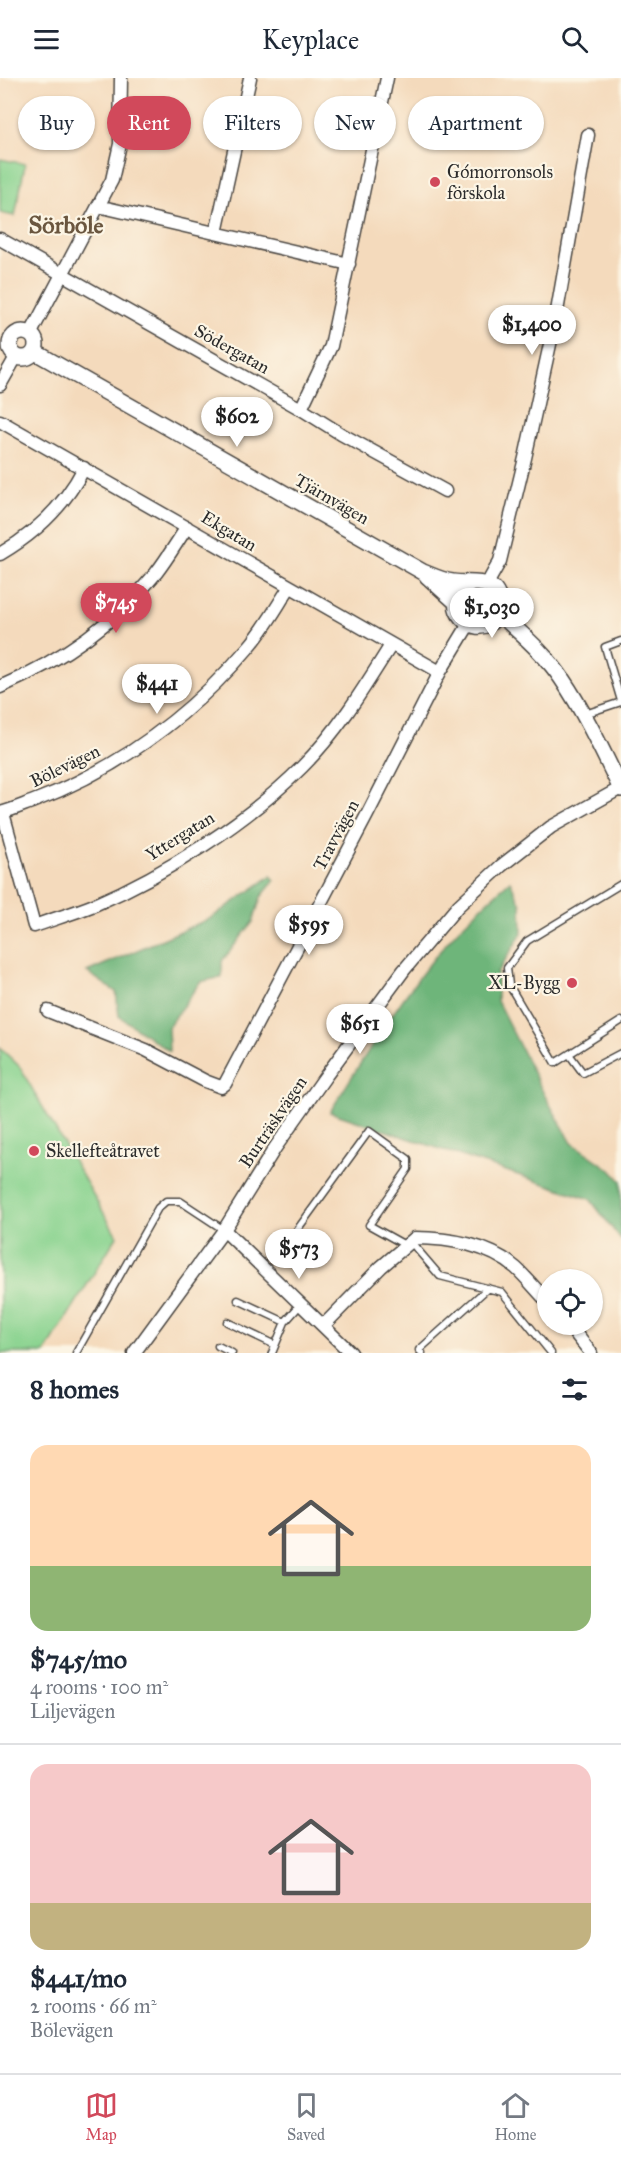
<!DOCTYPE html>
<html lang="en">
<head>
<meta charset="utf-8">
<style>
  :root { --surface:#fff; --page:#f6f6f7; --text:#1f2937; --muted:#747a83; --line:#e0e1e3; --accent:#d1495b }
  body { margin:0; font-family:"IM FELL Great Primer",serif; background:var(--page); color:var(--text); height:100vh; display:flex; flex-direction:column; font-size:22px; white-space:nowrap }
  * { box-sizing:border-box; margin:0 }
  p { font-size:20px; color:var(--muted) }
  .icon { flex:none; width:33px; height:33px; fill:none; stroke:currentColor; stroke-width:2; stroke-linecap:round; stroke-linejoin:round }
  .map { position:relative; height:1275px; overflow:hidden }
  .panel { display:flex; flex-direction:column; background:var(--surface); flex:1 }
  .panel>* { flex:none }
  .banner { position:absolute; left:18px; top:18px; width:585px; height:54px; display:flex; gap:12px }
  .controls { position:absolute; left:537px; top:1191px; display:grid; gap:12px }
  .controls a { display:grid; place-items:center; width:66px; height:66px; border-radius:50%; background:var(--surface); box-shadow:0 2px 4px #0004; font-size:30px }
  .price { position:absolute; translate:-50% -51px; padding:0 14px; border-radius:21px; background:#fff; color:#222; font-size:20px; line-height:39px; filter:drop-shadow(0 2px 3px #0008) }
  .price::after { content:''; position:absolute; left:50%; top:36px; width:18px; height:14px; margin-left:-9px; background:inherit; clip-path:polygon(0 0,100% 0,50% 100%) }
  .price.active { background:var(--accent); color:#fff }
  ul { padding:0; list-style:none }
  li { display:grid; align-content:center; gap:12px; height:318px; padding:0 30px }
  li+li { border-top:2px solid var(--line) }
  li span { display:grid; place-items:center; height:186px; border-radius:18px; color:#555 }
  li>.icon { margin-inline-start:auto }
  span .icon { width:108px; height:108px; fill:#fffc; stroke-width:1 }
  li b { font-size:26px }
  h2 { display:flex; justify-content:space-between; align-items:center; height:72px; padding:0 30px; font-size:26px }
  .pill { padding:0 21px; border-radius:27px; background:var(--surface); box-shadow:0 2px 4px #0004; font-size:21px; line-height:54px }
  .pill.active { background:var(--accent); color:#fff }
  header { display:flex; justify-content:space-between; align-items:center; height:78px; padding:0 30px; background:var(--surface); font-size:27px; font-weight:600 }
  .tabs { display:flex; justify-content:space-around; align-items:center; height:84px; border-top:2px solid var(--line); background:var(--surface); font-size:16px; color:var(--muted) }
  .tabs a { display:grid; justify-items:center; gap:3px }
  .tabs .active { color:var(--accent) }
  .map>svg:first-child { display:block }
</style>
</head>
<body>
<header><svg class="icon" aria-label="menu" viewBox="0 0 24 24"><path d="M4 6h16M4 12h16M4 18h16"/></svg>Keyplace<svg class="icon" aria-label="search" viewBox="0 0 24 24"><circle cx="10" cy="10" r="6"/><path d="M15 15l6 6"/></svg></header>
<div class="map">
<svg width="621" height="1275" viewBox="0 0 621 1275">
  <rect width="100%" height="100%" fill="#fcf5e5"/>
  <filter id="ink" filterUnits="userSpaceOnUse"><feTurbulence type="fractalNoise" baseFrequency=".0167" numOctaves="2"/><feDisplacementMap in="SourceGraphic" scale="12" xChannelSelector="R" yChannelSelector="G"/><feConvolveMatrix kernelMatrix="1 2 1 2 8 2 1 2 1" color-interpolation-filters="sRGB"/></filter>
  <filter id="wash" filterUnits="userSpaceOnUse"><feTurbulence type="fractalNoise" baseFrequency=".008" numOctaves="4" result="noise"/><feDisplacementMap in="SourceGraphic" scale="24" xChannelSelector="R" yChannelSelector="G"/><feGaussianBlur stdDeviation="1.35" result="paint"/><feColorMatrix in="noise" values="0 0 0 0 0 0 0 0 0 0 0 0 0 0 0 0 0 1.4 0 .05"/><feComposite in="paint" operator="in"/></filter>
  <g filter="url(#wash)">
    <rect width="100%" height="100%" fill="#f4dabc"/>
    <!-- green -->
    <path fill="#89d38f" stroke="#5a7f5d" stroke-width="1.5" d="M0,81L25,86L15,138L0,135Z
      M0,970L19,988L117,1158L45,1275H0Z"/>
    <!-- forest -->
    <path fill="#6eb57a" stroke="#4c7052" stroke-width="1.5" d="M271,798L275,802L261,819L253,844L222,883V899L200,904L168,949L169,973L119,938L116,914L87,894L211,840Z
      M510,803L521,826L522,855L497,895V923L545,1018L572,1065L611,1092L621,1103V1162L590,1121L330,1034C367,974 404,914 450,861C468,840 490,821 510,803Z"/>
  </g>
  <g filter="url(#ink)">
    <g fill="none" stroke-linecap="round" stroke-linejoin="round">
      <!-- service casing -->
      <g stroke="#494541" stroke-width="9">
        <path id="service" d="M621,563L605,569L621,623
          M585,636L621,624
          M621,806L527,863L507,890L509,907L555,985L621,943
          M569,976L583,995L621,975
          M297,1152L369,1053L408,1081V1091L369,1147L405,1167
          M410,1163L440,1198L502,1214L551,1275
          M238,1222L285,1244
          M227,1244L275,1267
          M218,1268L232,1275
          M76,1275L158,1130L166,1123H180L224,1152
          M272,1275L285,1244L301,1226
          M422,1275L419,1272L488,1210"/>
      </g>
      <!-- minor casing -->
      <g stroke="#494541" stroke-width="15">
        <path id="minor" d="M98,128L349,186
          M216,155L250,0
          M0,161L301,331L341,356L445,413
          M31,255L112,102L120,66L121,0
          M0,307L16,279
          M301,331L331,268L387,0
          M0,343L440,594
          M0,476C36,455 65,427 84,390
          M487,506L500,483L525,380L556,239L588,57
          M0,609C60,583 114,546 156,495C167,481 177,464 187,449
          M0,735C12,732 23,727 34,723C118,691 190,638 248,570C264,552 276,530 289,510
          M3,735L34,848C54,841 74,835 94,827C166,796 247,744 302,689C338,653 364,610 391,567
          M48,933L146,972L205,1003L221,1009L225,1006L367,737L440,594L469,546
          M224,1152L351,1275
          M568,1246L591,1275
          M324,1247L381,1189L415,1160C449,1160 490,1167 516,1190C527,1200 537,1213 548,1224
          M134,1275L224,1152L275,1070L325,999L404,892L458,828L501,788L551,749L621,710"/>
      </g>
      <!-- tertiary casing -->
      <g stroke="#494541" stroke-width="18">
        <path id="tertiary" d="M10 267a13 13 0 1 1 26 0a13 13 0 1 1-26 0Z
          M35,274L423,494C433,498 443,503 453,504C470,507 495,499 499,523C500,529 499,535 495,540C474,566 436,524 470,506
          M427,498L457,525
          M498,534C520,555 545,575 562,601C585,635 603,674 621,711"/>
      </g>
      <!-- service -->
      <use href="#service" stroke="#fff" stroke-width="6"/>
      <!-- minor -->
      <use href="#minor" stroke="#fff" stroke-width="12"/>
      <!-- tertiary -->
      <use href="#tertiary" stroke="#fff" stroke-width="15"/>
    </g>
  </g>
  <!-- markers -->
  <g fill="#d1495b" stroke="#fcf5e5" stroke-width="2">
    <circle cx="435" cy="104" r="6"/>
    <circle cx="572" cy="905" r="6"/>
    <circle cx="34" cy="1073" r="6"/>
  </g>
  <g text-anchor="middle" stroke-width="4.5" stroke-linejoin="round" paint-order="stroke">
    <!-- poi labels -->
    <g font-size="18" fill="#2b2b2b" stroke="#fcf5e5" text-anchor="start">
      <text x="447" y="100">Gómorronsols<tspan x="447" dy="21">förskola</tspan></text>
      <text x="560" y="911" text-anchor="end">XL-Bygg</text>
      <text x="46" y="1079">Skellefteåtravet</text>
    </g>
    <!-- street labels -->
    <g font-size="18" fill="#2b2b2b" stroke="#fcf5e5">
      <text transform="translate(232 271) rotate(29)" y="6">Södergatan</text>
      <text transform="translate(332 421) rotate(30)" y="6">Tjärnvägen</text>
      <text transform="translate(229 453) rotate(31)" y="6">Ekgatan</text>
      <text transform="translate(65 688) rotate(-26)" y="6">Bölevägen</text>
      <text transform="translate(336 757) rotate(-62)" y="6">Travvägen</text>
      <text transform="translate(180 758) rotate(-32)" y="6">Yttergatan</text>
      <text transform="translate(273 1044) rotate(-56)" y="6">Burträskvägen</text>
    </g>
    <!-- district labels -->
    <g font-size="24" font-weight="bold" fill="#6a563f" stroke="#fcf5e5">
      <text x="66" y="155">Sörböle</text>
    </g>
  </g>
</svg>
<div class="controls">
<a><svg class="icon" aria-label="locate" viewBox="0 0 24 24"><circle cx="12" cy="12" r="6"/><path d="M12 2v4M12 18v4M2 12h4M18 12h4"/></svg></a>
</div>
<b class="price" style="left:532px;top:278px">$1,400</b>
<b class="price" style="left:237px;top:370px">$602</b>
<b class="price active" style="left:116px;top:556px">$745</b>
<b class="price" style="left:492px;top:561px">$1,030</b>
<b class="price" style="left:157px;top:637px">$441</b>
<b class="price" style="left:309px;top:878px">$595</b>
<b class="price" style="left:360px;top:977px">$651</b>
<b class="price" style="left:299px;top:1202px">$573</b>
<div class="banner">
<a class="pill">Buy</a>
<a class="pill active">Rent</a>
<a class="pill">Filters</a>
<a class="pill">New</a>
<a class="pill">Apartment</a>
</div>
</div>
<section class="panel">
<h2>8 homes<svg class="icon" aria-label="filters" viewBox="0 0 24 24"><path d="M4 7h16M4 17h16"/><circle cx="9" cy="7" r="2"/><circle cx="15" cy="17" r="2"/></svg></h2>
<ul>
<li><span style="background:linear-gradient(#ffd9b3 65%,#8fb573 0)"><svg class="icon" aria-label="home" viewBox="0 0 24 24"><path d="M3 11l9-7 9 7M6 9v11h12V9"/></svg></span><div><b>$745/mo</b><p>4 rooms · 100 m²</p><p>Liljevägen</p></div></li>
<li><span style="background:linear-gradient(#f6c9c9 75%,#c2b280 0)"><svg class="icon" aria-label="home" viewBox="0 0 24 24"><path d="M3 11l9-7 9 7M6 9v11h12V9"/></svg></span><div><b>$441/mo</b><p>2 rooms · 66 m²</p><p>Bölevägen</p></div></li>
</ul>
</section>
<nav class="tabs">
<a class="active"><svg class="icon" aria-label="map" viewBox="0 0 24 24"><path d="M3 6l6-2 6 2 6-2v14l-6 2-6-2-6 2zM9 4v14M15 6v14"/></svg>Map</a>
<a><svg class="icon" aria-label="saved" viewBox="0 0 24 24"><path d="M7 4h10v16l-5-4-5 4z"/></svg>Saved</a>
<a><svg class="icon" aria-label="home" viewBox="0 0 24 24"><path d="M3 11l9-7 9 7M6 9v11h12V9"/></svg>Home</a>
</nav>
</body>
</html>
